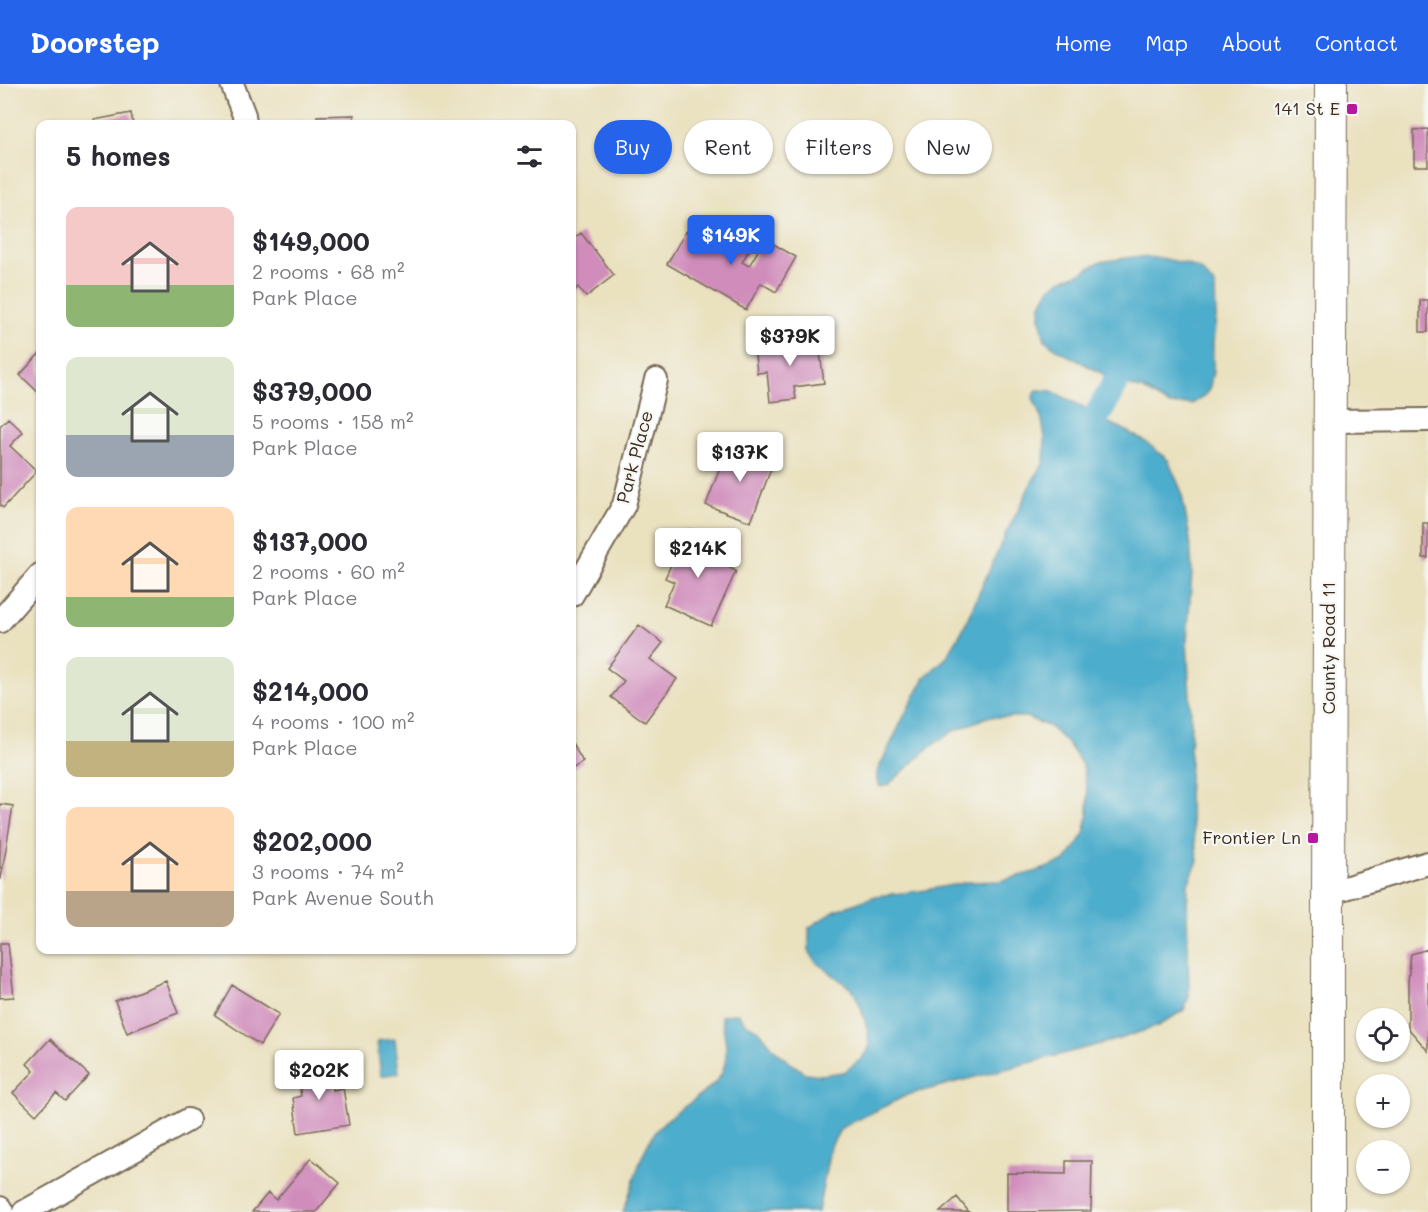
<!DOCTYPE html>
<html lang="en">
<head>
<meta charset="utf-8">
<style>
  :root { --surface:#fff; --page:#f2f2f3; --text:#2b2b33; --muted:#7c7c81; --accent:#2563eb }
  body { margin:0; font-family:Mali,sans-serif; background:var(--page); color:var(--text); height:100vh; display:flex; flex-direction:column; font-size:22px; white-space:nowrap }
  * { box-sizing:border-box; margin:0 }
  p { font-size:20px; color:var(--muted) }
  .icon { flex:none; width:33px; height:33px; fill:none; stroke:currentColor; stroke-width:2; stroke-linecap:round; stroke-linejoin:round }
  .map { position:relative; flex:1; overflow:hidden }
  .panel { position:absolute; left:36px; top:36px; width:540px; height:834px; display:flex; flex-direction:column; background:var(--surface); border-radius:12px; box-shadow:0 2px 4px #0004 }
  .panel>* { flex:none }
  .banner { position:absolute; left:594px; top:36px; width:570px; height:54px; display:flex; gap:12px }
  .tools { position:absolute; left:1356px; top:924px; display:grid; gap:12px }
  .tools a { display:grid; place-items:center; width:54px; height:54px; border-radius:50%; background:var(--surface); box-shadow:0 2px 4px #0004; font-size:30px }
  .price { position:absolute; translate:-50% -51px; padding:0 14px; border-radius:6px; background:#fff; color:#222; font-size:20px; line-height:39px; filter:drop-shadow(0 2px 3px #0008) }
  .price::after { content:''; position:absolute; left:50%; top:36px; width:18px; height:14px; margin-left:-9px; background:inherit; clip-path:polygon(0 0,100% 0,50% 100%) }
  .price.current { background:var(--accent); color:#fff }
  ul { padding:0; list-style:none }
  li { display:flex; align-items:center; gap:18px; height:150px; padding:0 30px }
  li span { display:grid; place-items:center; flex:none; width:168px; height:120px; border-radius:12px; color:#555 }
  li>.icon { margin-inline-start:auto }
  span .icon { width:72px; height:72px; fill:#fffc; stroke-width:1 }
  li b { font-size:26px }
  h2 { display:flex; justify-content:space-between; align-items:center; height:72px; padding:0 30px; font-size:26px }
  .pill { padding:0 21px; border-radius:27px; background:var(--surface); box-shadow:0 2px 4px #0004; font-size:21px; line-height:54px }
  .pill.current { background:var(--accent); color:#fff }
  header { display:flex; align-items:center; gap:36px; box-sizing:border-box; height:84px; padding:0 30px; background:var(--accent); color:#fff }
  header strong { font-size:28px }
  nav { display:flex; gap:33px; margin-inline-start:auto; font-size:21px }
  .map>svg:first-child { display:block }
</style>
</head>
<body>
<header>
<strong>Doorstep</strong>
<nav><a>Home</a><a>Map</a><a>About</a><a>Contact</a></nav>
</header>
<div class="map">
<svg width="1428" height="1128" viewBox="0 0 1428 1128">
  <rect width="100%" height="100%" fill="#f6f6f2"/>
  <filter id="ink" filterUnits="userSpaceOnUse"><feTurbulence type="fractalNoise" baseFrequency=".0167" numOctaves="2"/><feDisplacementMap in="SourceGraphic" scale="12" xChannelSelector="R" yChannelSelector="G"/><feConvolveMatrix kernelMatrix="1 2 1 2 8 2 1 2 1" color-interpolation-filters="sRGB"/></filter>
  <filter id="wash" filterUnits="userSpaceOnUse"><feTurbulence type="fractalNoise" baseFrequency=".008" numOctaves="4" result="noise"/><feDisplacementMap in="SourceGraphic" scale="24" xChannelSelector="R" yChannelSelector="G"/><feGaussianBlur stdDeviation="1.35" result="paint"/><feColorMatrix in="noise" values="0 0 0 0 0 0 0 0 0 0 0 0 0 0 0 0 0 1.4 0 .05"/><feComposite in="paint" operator="in"/></filter>
  <g filter="url(#wash)">
    <rect width="100%" height="100%" fill="#eae1bf"/>
    <!-- water -->
    <path fill="#4eadcc" stroke="#446c75" stroke-width="1.5" d="M1133,173L1161,174L1187,180L1201,186L1215,202L1216,234L1213,259V288L1209,306L1203,313L1192,320L1169,321L1144,306L1127,301L1107,292L1058,266L1045,256L1040,235L1041,220L1049,205L1061,196L1081,189L1099,178Z
      M1037,306L1052,307L1085,324L1106,338L1121,344L1146,358L1168,376L1181,406L1190,455L1192,488L1187,557L1191,634L1190,679L1188,715L1198,777L1188,800L1187,825L1189,913L1184,926L1158,942L1119,955L907,1011L841,1044L830,1064L818,1128H623C635,1099 639,1065 662,1040C667,1035 674,1031 680,1026C692,1017 710,1006 719,994C731,977 725,951 721,932L738,929L745,939L759,946L774,965L788,977L805,989L821,991L844,988L860,976L869,965L868,947L860,921L853,906L815,877L809,866V844L834,827L876,812L920,807L969,798L1001,797L1038,787L1065,777L1083,753L1088,732V712L1083,682L1069,661L1050,643L1026,633H987L952,648L929,664L888,701L881,703L877,698V688L907,626L926,592L946,574L962,547L1006,449L1019,425L1030,401L1044,379L1045,354L1042,336L1033,314Z
      M395,955L399,989L381,992L377,957Z"/>
    <g fill="none" stroke-linecap="round" stroke-linejoin="round">
      <!-- canal -->
      <path stroke="#4eadcc" stroke-width="27" d="M1097,332L1117,296"/>
    </g>
    <g id="blocks">
      <!-- building -->
      <path fill="#d08dbc" d="M131,29L133,40H95L94,36Z
        M354,31V40H318L317,32Z
        M1428,45V82H1414V46Z
        M721,145L751,163L742,178L749,182L765,155L796,173L776,208L761,199L746,226L667,180L686,147L711,162Z
        M581,149L614,191L586,213L578,203L572,209V156Z
        M1420,216H1428V248H1420Z
        M818,254L824,299L794,303L796,315L770,318L767,288L757,289L754,262Z
        M40,269V310L20,291Z
        M8,334L23,348L10,362L37,387L3,424L0,421V342Z
        M729,360L774,377L751,438L706,421Z
        M1423,439H1428V474H1423Z
        M688,445L719,459L711,475L736,487L711,542L664,521L674,498L665,494Z
        M639,541L663,559L650,575L677,595L645,638L611,613L624,597L607,584Z
        M572,659L583,678L572,685Z
        M0,720L13,722L1,795H0Z
        M0,859H8L14,913L0,914Z
        M1428,865V967L1408,944V898L1411,870Z
        M166,897L178,929L127,949L115,917Z
        M232,901L279,930L260,961L215,931Z
        M50,955L89,991L65,1017L56,1009L36,1031L13,1009L34,987L27,980Z
        M329,980L333,1006L343,1004L349,1041L298,1049L293,1014L301,1012L296,985Z
        M311,1074L340,1099L316,1128H252L268,1109L276,1116Z
        M1066,1077H1092L1091,1127L1007,1128V1089L1066,1090Z
        M957,1113L969,1128H940Z"/>
    </g>
  </g>
  <g filter="url(#ink)">
    <use href="#blocks" fill-opacity="0" stroke="#786a56" stroke-width="1.5"/>
    <g fill="none" stroke-linecap="round" stroke-linejoin="round">
      <!-- street casing -->
      <g stroke="#786a56" stroke-width="26">
        <path id="street" d="M232,0L244,31L245,40
          M1330,337L1428,336
          M572,511L624,421L656,296
          M0,537L40,491
          M1328,809L1428,779
          M0,1124L2,1128
          M24,1128L188,1036"/>
      </g>
      <!-- secondary casing -->
      <g stroke="#786a56" stroke-width="34">
        <path id="secondary" d="M1328,1128V809L1331,0"/>
      </g>
      <!-- street -->
      <use href="#street" stroke="#fff" stroke-width="22"/>
      <!-- secondary -->
      <use href="#secondary" stroke="#fff" stroke-width="32"/>
    </g>
  </g>
  <!-- markers -->
  <g fill="#b5179e" stroke="#f6f6f2" stroke-width="2">
    <rect x="1346" y="19" width="12" height="12" rx="3"/>
    <rect x="1307" y="748" width="12" height="12" rx="3"/>
  </g>
  <g text-anchor="middle" stroke-width="4.5" stroke-linejoin="round" paint-order="stroke">
    <!-- poi labels -->
    <g font-size="18" fill="#3b2a1e" stroke="#f6f6f2" text-anchor="end">
      <text x="1340" y="31">141 St E</text>
      <text x="1301" y="760">Frontier Ln</text>
    </g>
    <!-- street labels -->
    <g font-size="18" fill="#3b2a1e" stroke="#f6f6f2">
      <text transform="translate(635 373) rotate(-75)" y="6">Park Place</text>
      <text transform="translate(1329 564) rotate(-90)" y="6">County Road 11</text>
    </g>
  </g>
</svg>
<div class="tools">
<a><svg class="icon" aria-label="locate" viewBox="0 0 24 24"><circle cx="12" cy="12" r="6"/><path d="M12 2v4M12 18v4M2 12h4M18 12h4"/></svg></a>
<a>+</a>
<a>−</a>
</div>
<b class="price current" style="left:731px;top:182px">$149K</b>
<b class="price" style="left:790px;top:283px">$379K</b>
<b class="price" style="left:740px;top:399px">$137K</b>
<b class="price" style="left:698px;top:495px">$214K</b>
<b class="price" style="left:319px;top:1017px">$202K</b>
<div class="banner">
<a class="pill current">Buy</a>
<a class="pill">Rent</a>
<a class="pill">Filters</a>
<a class="pill">New</a>
</div>
<section class="panel">
<h2>5 homes<svg class="icon" aria-label="filters" viewBox="0 0 24 24"><path d="M4 7h16M4 17h16"/><circle cx="9" cy="7" r="2"/><circle cx="15" cy="17" r="2"/></svg></h2>
<ul>
<li><span style="background:linear-gradient(#f6c9c9 65%,#8fb573 0)"><svg class="icon" aria-label="home" viewBox="0 0 24 24"><path d="M3 11l9-7 9 7M6 9v11h12V9"/></svg></span><div><b>$149,000</b><p>2 rooms · 68 m²</p><p>Park Place</p></div></li>
<li><span style="background:linear-gradient(#dfe7d0 65%,#9aa5b1 0)"><svg class="icon" aria-label="home" viewBox="0 0 24 24"><path d="M3 11l9-7 9 7M6 9v11h12V9"/></svg></span><div><b>$379,000</b><p>5 rooms · 158 m²</p><p>Park Place</p></div></li>
<li><span style="background:linear-gradient(#ffd9b3 75%,#8fb573 0)"><svg class="icon" aria-label="home" viewBox="0 0 24 24"><path d="M3 11l9-7 9 7M6 9v11h12V9"/></svg></span><div><b>$137,000</b><p>2 rooms · 60 m²</p><p>Park Place</p></div></li>
<li><span style="background:linear-gradient(#dfe7d0 70%,#c2b280 0)"><svg class="icon" aria-label="home" viewBox="0 0 24 24"><path d="M3 11l9-7 9 7M6 9v11h12V9"/></svg></span><div><b>$214,000</b><p>4 rooms · 100 m²</p><p>Park Place</p></div></li>
<li><span style="background:linear-gradient(#ffd9b3 70%,#b9a48a 0)"><svg class="icon" aria-label="home" viewBox="0 0 24 24"><path d="M3 11l9-7 9 7M6 9v11h12V9"/></svg></span><div><b>$202,000</b><p>3 rooms · 74 m²</p><p>Park Avenue South</p></div></li>
</ul>
</section>
</div>
</body>
</html>
